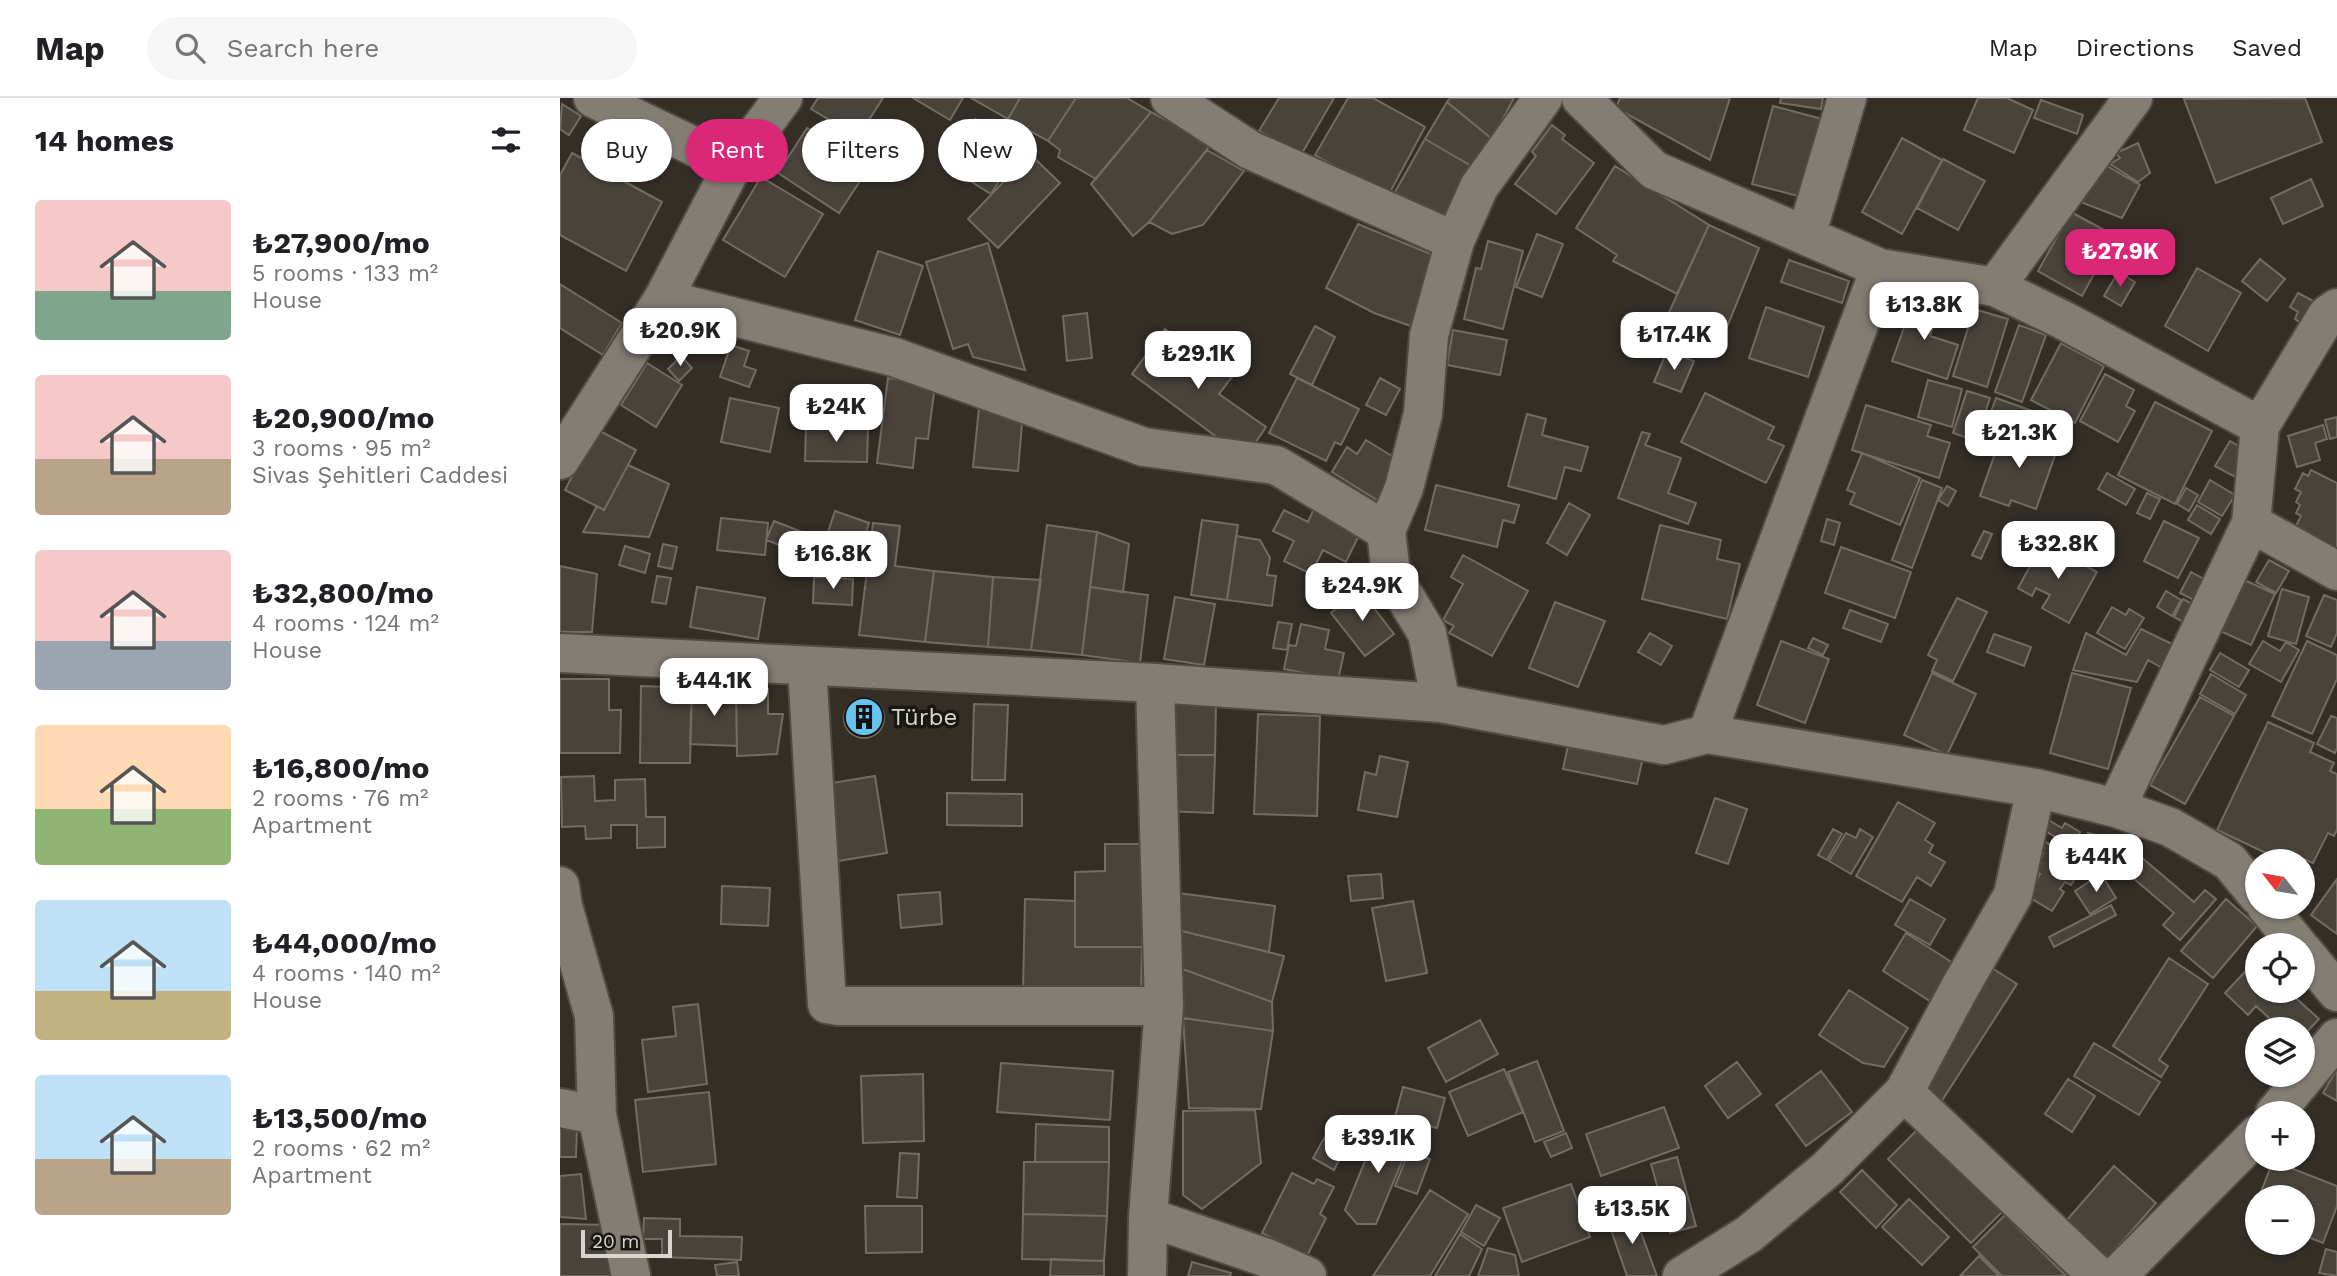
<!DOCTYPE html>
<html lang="en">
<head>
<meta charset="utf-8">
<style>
  :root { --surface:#fff; --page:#f6f6f6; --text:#202124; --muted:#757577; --line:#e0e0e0; --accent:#db2777 }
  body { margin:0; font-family:"Work Sans",sans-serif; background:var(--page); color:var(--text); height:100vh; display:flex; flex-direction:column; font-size:26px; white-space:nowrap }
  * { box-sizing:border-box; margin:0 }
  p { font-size:23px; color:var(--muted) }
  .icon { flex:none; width:38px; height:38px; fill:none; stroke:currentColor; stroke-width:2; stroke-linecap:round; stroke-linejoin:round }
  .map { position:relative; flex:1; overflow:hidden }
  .side { display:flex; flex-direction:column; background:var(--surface); width:560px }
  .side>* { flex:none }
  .hud { position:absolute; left:21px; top:21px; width:665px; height:63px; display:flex; gap:14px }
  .needle { width:46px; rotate:301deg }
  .buttons { position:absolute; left:1685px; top:751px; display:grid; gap:14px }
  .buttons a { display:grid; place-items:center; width:70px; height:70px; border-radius:50%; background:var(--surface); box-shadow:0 2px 5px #0004; font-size:35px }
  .scale { position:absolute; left:21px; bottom:18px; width:91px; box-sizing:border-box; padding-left:7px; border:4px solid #d9d5d0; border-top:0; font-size:19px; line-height:24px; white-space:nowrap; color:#d9d5d0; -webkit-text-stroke:5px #1a1713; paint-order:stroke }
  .price { position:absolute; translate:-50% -60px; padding:0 16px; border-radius:14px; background:#fff; color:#222; font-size:23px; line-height:46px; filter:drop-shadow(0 2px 4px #0008) }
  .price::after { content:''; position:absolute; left:50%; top:42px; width:21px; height:16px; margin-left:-10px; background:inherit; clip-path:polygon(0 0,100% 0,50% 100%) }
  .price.on { background:var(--accent); color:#fff }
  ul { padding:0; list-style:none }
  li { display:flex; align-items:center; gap:21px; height:175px; padding:0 35px }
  li span { display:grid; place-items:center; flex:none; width:196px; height:140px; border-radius:7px; color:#555 }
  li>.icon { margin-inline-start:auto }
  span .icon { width:84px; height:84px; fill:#fffc; stroke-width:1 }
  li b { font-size:30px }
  h2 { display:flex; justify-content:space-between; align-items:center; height:84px; padding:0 35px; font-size:30px }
  .tag { padding:0 24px; border-radius:32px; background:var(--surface); box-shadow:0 2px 5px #0004; font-size:24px; line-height:63px }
  .tag.on { background:var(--accent); color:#fff }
  header { display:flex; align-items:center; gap:42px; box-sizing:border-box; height:98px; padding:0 35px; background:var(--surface); border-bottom:2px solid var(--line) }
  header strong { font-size:33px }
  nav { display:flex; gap:38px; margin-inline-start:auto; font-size:24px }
  .search { width:490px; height:63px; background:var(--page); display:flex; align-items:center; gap:18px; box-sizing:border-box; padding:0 24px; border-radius:38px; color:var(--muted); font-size:26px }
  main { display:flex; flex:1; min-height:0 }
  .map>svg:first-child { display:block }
</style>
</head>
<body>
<header>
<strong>Map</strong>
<div class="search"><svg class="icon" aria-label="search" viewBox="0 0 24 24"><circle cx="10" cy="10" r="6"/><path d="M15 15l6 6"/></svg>Search here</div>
<nav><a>Map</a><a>Directions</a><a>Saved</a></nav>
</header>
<main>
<section class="side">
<h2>14 homes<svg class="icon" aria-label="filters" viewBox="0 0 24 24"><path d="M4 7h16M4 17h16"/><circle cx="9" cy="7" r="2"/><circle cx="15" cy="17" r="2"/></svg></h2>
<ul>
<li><span style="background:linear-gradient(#f6c9c9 65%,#7fa58c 0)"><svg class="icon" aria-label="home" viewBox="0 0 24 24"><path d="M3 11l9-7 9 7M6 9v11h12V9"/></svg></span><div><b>₺27,900/mo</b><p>5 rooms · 133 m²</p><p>House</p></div></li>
<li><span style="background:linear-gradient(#f6c9c9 60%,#b9a48a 0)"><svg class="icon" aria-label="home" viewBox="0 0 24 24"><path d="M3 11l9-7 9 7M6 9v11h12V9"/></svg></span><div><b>₺20,900/mo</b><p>3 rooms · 95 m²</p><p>Sivas Şehitleri Caddesi</p></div></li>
<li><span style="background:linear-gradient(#f6c9c9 65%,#9aa5b1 0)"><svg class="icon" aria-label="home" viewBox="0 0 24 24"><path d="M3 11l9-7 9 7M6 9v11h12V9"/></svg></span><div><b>₺32,800/mo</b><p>4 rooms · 124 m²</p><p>House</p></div></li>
<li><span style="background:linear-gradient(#ffd9b3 60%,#8fb573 0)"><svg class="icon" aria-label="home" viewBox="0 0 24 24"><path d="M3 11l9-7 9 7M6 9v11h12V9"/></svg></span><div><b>₺16,800/mo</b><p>2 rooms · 76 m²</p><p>Apartment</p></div></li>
<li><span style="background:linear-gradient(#bfe0f5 65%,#c2b280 0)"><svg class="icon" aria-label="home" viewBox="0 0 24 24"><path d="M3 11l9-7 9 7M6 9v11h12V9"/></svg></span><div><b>₺44,000/mo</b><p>4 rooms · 140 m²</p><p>House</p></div></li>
<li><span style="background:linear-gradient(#bfe0f5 60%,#b9a48a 0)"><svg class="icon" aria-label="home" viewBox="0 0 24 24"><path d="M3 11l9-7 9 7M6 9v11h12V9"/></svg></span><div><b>₺13,500/mo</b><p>2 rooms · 62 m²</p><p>Apartment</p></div></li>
</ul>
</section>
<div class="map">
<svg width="1777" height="1178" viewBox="0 0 1777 1178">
  <rect width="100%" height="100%" fill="#342e27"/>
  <!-- building -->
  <path fill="#4a433c" stroke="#736c63" stroke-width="2" d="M258,0H323L298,39L251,11Z
    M353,0H403L390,22Z
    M411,0H460L448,21Z
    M460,0H516L488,43L448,21Z
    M516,0H567L591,14L536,81L498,59L500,52L488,43Z
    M719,0H774L741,57L699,33Z
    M788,0H813L865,29L828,98L755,57Z
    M890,0H954L932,41L887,4Z
    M1060,0H1170L1150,62L1056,10Z
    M1221,0H1263L1261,11L1220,5Z
    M1418,0H1447L1473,12L1454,55L1404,32Z
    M1745,0L1762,44L1656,85L1624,1Z
    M1481,2L1523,17L1517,36L1474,20Z
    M887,4L932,41L915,70L865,41Z
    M2,6L21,18L9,37L0,31Z
    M1213,8L1266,22L1246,100L1192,86Z
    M591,14L652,45L589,124L573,138L531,86Z
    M415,21L463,45L431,96L388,69Z
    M992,27L1005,37L1002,41L1034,65L996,116L955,86L976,58L972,54Z
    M247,30L271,45L278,33L305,50L288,76L300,83L279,115L218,75Z
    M1342,40L1382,62L1342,136L1302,114Z
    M865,41L918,72L887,124L835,94Z
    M1578,45L1590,75L1578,84L1550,66L1560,60L1556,55Z
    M647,52L684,73L643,127L612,136L589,124Z
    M12,55L102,104L66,173L0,137V77Z
    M470,56L500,85L438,150L408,121Z
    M1383,61L1425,83L1398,132L1357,110Z
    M1540,64L1580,87L1562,120L1518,103Z
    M1055,68L1149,127L1117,196L1053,163L1057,157L1016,130Z
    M201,79L263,116L225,179L163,142Z
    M1751,81L1763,108L1723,126L1711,100Z
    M1511,114L1555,138L1522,198L1478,173Z
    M798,126L873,157L859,231L814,215L766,190Z
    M1149,127L1199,150L1161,244L1106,221Z
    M977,136L1003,146L982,199L956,189Z
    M928,143L963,153L943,231L904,221L916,170L921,171Z
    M428,145L465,272L413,259L408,246L393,251L366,164Z
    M318,153L363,168L340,237L295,222Z
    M1700,161L1725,181L1707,203L1682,183Z
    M1229,162L1289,183L1282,205L1221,184Z
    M1637,170L1681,195L1648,253L1605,228Z
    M1558,174L1575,184L1561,208L1544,198Z
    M0,186L62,225L43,257L0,230Z
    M1738,195L1759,206L1746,228L1735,221L1738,214L1730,209Z
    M1355,199L1381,208L1370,238L1398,247L1387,281L1332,263Z
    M1206,209L1264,229L1248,279L1189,260Z
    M1414,211L1448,221L1427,289L1393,278Z
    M527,215L532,260L507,263L503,218Z
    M1459,227L1486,237L1462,304L1435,294Z
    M755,228L775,239L752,287L730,276Z
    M605,231L672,279L659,296L706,329L685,360L572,276Z
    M893,232L947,242L940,277L887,267Z
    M1501,245L1544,268L1515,325L1471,302Z
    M171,247L189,253L184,268L196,272L189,289L160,279Z
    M1107,253L1134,263L1121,294L1094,284Z
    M121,258L132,270L119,283L108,271Z
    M87,265L122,287L96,329L61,307Z
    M1545,276L1574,292L1566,308L1575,313L1558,344L1520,323Z
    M328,280L375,287L368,341L356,340L353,370L317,365Z
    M737,280L799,311L781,347L775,344L766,363L709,335Z
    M820,280L840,291L826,317L806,307Z
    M1368,282L1402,291L1392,329L1358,319Z
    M1407,293L1430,300L1416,343L1393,335Z
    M1145,295L1214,329L1208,341L1224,348L1206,385L1121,344Z
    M170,300L219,310L210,354L161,344Z
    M1436,300L1495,321L1487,343L1428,322Z
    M1595,304L1652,333L1615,406L1558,377Z
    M1306,307L1371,327L1367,338L1390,345L1379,380L1292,352Z
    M419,310L463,314L458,373L413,369Z
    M967,316L986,321L982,337L1028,349L1021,373L1005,369L996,401L948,388Z
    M1777,319V339L1770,341L1765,322Z
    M1763,327L1767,341L1755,345L1760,362L1737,369L1728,338Z
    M246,328L308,330L307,364L245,363Z
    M1444,330L1498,349L1476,411L1451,402L1449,408L1420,398Z
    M36,331L76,352L44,412L5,392Z
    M1082,334L1090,336L1085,347L1121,360L1108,395L1136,405L1128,426L1058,400Z
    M806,342L856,373L825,407L772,374L787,349L797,356Z
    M1670,343L1691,355L1677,380L1655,368Z
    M1302,355L1360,380L1340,427L1290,406L1295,395L1287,392Z
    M68,367L109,386L89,439L23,434L37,408L44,412Z
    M1751,372L1777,385V456L1740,436L1743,431L1736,428L1741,418L1736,415L1740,407L1736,404L1741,394L1735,391L1743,375L1748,378Z
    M1547,375L1575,391L1566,407L1538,391Z
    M1362,382L1382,390L1352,470L1332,462Z
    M1650,382L1675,397L1662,418L1638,404Z
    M876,387L959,407L954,425L943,422L937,449L865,432Z
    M1387,388L1396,393L1388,408L1378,402Z
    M1626,390L1638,397L1629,413L1617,406Z
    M1587,395L1600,401L1590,421L1577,415Z
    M757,404L800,435L786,464L763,452L751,476L724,463L734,443L713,433L724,412L748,424Z
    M1009,405L1030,417L1007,457L987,445Z
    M1637,407L1660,421L1651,436L1628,422Z
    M275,413L309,425L303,445L268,434Z
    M161,420L208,425L205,457L157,452Z
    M1267,421L1280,425L1274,447L1261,443Z
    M642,422L678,427L667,502L631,497Z
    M214,423L255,439L244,469L226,462L230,451L206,442Z
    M1604,423L1639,440L1618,480L1584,463Z
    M313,425L340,428L335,468L374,473L365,544L299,537Z
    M487,427L537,434L522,557L471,552Z
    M1100,427L1161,442L1157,461L1180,466L1167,521L1082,501Z
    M1424,433L1432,436L1421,461L1412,457Z
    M537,434L569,446L563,494L530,489Z
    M676,438L700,442L710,460L707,477L716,478L712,508L667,502Z
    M1483,445L1537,474L1509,525L1482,510L1490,497L1476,490L1472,498L1458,490Z
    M103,446L117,449L112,471L98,468Z
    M65,448L90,456L85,475L59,467Z
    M1281,449L1351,474L1335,520L1265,495Z
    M903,457L968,493L932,558L889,535L894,528L883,522L903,486L891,479Z
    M1709,462L1729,473L1716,495L1696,484Z
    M0,468L37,476L32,534H0Z
    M374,473L433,479L428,549L365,544Z
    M1631,474L1649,484L1638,504L1620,495Z
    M97,478L111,480L106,506L92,504Z
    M254,479L293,481L292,507L253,505Z
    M433,479L481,482L471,552L428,549Z
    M1682,481L1715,496L1691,547L1658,532Z
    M137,489L205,500L198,541L130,529Z
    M530,489L588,497L580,565L522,557Z
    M1722,491L1749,499L1736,546L1708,538Z
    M800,492L834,536L805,558L771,515Z
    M1606,493L1621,502L1612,518L1597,509Z
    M1764,497L1777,502V535L1771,549L1746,538Z
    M615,499L655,506L644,567L604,561Z
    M1397,500L1427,514L1393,583L1372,573L1377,562L1368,557Z
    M1623,501L1634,507L1625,525L1614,519Z
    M995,504L1045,523L1018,589L969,570Z
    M1552,509L1566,517L1569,511L1584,520L1565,551L1537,535Z
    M1290,512L1328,526L1321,544L1283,530Z
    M718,524L732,526L727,552L713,550Z
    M741,526L769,532L765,551L784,555L778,582L724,571L729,547L736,548Z
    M1581,531L1622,551L1607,573L1588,562L1577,584L1513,572L1526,535L1566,557Z
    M1090,535L1112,548L1101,567L1078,554Z
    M1434,536L1471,549L1464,568L1427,554Z
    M1253,540L1268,547L1263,557L1248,550Z
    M1221,543L1269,561L1245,625L1197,607Z
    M1703,543L1720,553L1726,544L1739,552L1721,584L1689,566Z
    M1747,543L1777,557V581L1752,636L1712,618Z
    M1660,555L1689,572L1679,589L1650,572Z
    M1372,575L1416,596L1387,657L1344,637Z
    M1512,575L1571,590L1548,671L1490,655Z
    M1651,576L1686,597L1675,616L1640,596Z
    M0,581H49V612H61L60,655H0Z
    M81,588L132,590L130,665H80Z
    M132,590L176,593L177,648L130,646Z
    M208,591V616H223L217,656L177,658L176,593Z
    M1640,599L1674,618L1625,706L1590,687Z
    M284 620a20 20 0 1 1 40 0a20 20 0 1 1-40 0Z
    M414,606L448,607L445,682H412Z
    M605,606H656L655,657H604Z
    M698,616L760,618L757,718L694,716Z
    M1771,618L1777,620V650L1775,655L1757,646Z
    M1708,624L1754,645L1750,654L1774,665L1770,673L1777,676V732L1774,738L1768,735L1753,765L1739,759L1737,763H1723L1657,732Z
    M1009,643L1083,659L1077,686L1003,671Z
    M604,657H655L653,715L604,713Z
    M820,658L848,664L837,719L798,712L805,674L816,677Z
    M34,678L35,703L55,702V682L85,681L86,719H105V749L77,750V727H51V740L26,741L25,728L2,729L1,679Z
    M315,678L327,755L278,763L266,686Z
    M387,695L462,696V728L387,727Z
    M1155,700L1187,711L1168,766L1136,755Z
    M1338,704L1375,725L1365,742L1373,747L1369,755L1385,764L1371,788L1357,779L1342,804L1296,778Z
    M1485,720L1502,730L1505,725L1520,734L1507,756L1519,764L1518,767L1522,769L1511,787L1505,784L1500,791L1504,794L1492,813L1467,798L1480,776L1474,773L1483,756L1475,752L1482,742L1495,749L1499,741L1480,730Z
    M1273,731L1282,736L1267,762L1258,757Z
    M1300,731L1313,739L1291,776L1269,763L1286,735L1296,740Z
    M1528,735L1544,739L1538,762L1522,759Z
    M545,746H582V849H515V774L545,773Z
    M1580,758L1634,804L1645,792L1656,801L1620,842L1603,827L1614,815L1566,774Z
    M821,776L823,800L791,803L788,778Z
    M1541,776L1556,800L1530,816L1515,793Z
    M1777,781V836L1751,817Z
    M162,788L210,790L208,828L161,826Z
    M380,794L382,826L341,830L338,797Z
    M611,794L715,808L709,854L609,830Z
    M465,801L515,803V849H582L581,895L463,892Z
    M1350,801L1385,821L1370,847L1335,827Z
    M1666,801L1697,828L1653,880L1621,853Z
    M853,803L867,875L826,883L812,810Z
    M1551,807L1556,817L1494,849L1489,839Z
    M609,830L724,858L712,904L620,870Z
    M1346,835L1393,865L1370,903L1323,873Z
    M1609,860L1648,886L1599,962L1608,968L1601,979L1553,948Z
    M1695,863L1698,865V892H1727L1759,921L1743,938V931H1721L1696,908L1688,917L1665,895Z
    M620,870L712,904L713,933L623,920Z
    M1432,870L1457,886L1381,1004L1356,988Z
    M1289,892L1348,930L1324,969L1303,965L1259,937Z
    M138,906L147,986L88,994L82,942L116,938L113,909Z
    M623,920L713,933L701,1011L629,1010Z
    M920,922L938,956L886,984L868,950Z
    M1534,945L1600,984L1579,1017L1514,978Z
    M977,963L1004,1033L975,1044L948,974Z
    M1177,964L1201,996L1168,1020L1145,988Z
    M441,965L553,973L550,1022L437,1014Z
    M944,971L963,1014L908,1038L889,994Z
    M1777,971V1003L1763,995Z
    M1261,973L1292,1014L1246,1048L1216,1007Z
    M363,976L364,1043L303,1045L301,978Z
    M1508,981L1535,998L1512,1034L1485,1016Z
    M843,989L885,1000L877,1030L835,1019Z
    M149,994L156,1066L83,1074L75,1002Z
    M1104,1009L1119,1050L1041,1078L1026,1036Z
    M695,1012L701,1065L642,1111L623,1097V1013Z
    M773,1024L793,1035L774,1072L753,1060Z
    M1364,1025L1448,1108L1411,1145L1328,1061Z
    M476,1026L549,1029V1064H475Z
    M820,1026L852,1039L816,1126H797L785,1112Z
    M0,1030H17L16,1059H0Z
    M1006,1035L1012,1050L991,1059L984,1044Z
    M849,1053L870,1061L857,1096L835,1088Z
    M340,1055L359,1056L357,1100L337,1099Z
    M1117,1059L1136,1128L1110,1135L1091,1066Z
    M1713,1063L1777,1088V1108L1763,1145L1743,1137V1099H1699Z
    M464,1064H549L547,1118L463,1116Z
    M1554,1068L1596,1105L1542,1167L1500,1130Z
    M1302,1072L1337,1107L1316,1130L1280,1094Z
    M732,1075L754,1086L757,1081L774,1089L760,1116L766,1120L747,1158L702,1135Z
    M21,1076L26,1121L0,1119V1078Z
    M1011,1086L1030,1139L962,1164L943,1110Z
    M870,1092L908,1116L870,1178H813Z
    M1349,1101L1389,1139L1362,1167L1322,1129Z
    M916,1107L940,1120L924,1148L901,1134Z
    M305,1108H362V1154L306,1155Z
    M1073,1113L1097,1178H1067L1048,1123Z
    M463,1116L547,1118L544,1163L462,1161Z
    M1445,1117L1506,1178H1442L1413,1149Z
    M84,1120L120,1121V1138L182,1139L181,1162L102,1159V1141H83Z
    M0,1126L54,1127L58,1178H0Z
    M900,1136L922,1151L909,1178H875Z
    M928,1150L955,1157L959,1178H918Z
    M1766,1151L1777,1154V1178L1759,1175Z
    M1419,1158L1439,1178H1400Z
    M491,1161L544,1163V1178H490Z
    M177,1164L179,1178H157L155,1167Z
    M632,1164L671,1175L670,1178H628Z"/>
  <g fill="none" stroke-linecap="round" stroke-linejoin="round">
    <!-- minor casing -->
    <g stroke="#514b45" stroke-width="42">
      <path id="minor" d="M33,0L173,67
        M610,0L690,52L895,143
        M1021,0L1094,72L1320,170L1435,189L1503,222L1700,328
        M1246,138L1287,0
        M1435,189L1573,0
        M103,201L334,259L584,349L716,367L826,433
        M0,362L103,201L173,67L223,0
        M1691,425L1777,473
        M0,555L595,585L881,605L1104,647L1147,636L1476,690L1556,710L1610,729L1669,763L1698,798
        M247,569L267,906L279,908H604
        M881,605L867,535L831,476L826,433L844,390L863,316L869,237L895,143L919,89L983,0
        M1147,636L1320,170
        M1556,710L1691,425L1700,328L1767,217L1777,210
        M0,788L3,808L34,918L37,1017L71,1178
        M1706,808L1738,847
        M1743,853L1777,894
        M1344,994L1538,1178
        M0,1010L37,1017
        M1715,1015L1777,940
        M588,1119L707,1160L747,1178
        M587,1178L588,1119L604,908L595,585
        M1122,1178L1189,1136L1268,1070L1344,994L1398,893L1453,797L1476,690
        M1557,1178L1698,1036"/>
    </g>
    <!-- minor -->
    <use href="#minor" stroke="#847d74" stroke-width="38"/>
  </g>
  <!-- icons -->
  <defs>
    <g id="building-disc" transform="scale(2.0125)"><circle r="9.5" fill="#67c4ef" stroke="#1a1713"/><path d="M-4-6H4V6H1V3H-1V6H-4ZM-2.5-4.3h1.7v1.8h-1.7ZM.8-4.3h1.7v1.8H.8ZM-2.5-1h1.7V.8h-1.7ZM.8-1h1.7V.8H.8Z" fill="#111"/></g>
  </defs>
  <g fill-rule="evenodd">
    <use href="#building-disc" x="304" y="619"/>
  </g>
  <g text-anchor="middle" stroke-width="7" stroke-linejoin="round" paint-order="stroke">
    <!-- poi labels -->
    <g font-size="24" fill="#d9d5d0" stroke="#1a1713" text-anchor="start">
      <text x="331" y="627">Türbe</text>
    </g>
  </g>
</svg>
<div class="buttons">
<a><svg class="needle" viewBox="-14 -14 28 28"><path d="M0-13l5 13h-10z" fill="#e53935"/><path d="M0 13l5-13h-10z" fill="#757577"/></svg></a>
<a><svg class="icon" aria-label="locate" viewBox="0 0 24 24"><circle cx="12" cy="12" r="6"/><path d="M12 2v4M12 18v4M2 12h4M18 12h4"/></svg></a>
<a><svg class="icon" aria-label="layers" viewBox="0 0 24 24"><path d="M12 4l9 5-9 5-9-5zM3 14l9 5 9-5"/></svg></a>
<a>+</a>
<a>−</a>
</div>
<div class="scale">20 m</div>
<b class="price on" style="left:1560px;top:191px">₺27.9K</b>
<b class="price" style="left:1364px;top:244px">₺13.8K</b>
<b class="price" style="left:120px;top:270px">₺20.9K</b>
<b class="price" style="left:1114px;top:274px">₺17.4K</b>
<b class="price" style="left:638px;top:293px">₺29.1K</b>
<b class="price" style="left:276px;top:346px">₺24K</b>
<b class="price" style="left:1459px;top:372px">₺21.3K</b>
<b class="price" style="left:1498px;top:483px">₺32.8K</b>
<b class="price" style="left:273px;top:493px">₺16.8K</b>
<b class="price" style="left:802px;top:525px">₺24.9K</b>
<b class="price" style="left:154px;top:620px">₺44.1K</b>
<b class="price" style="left:1536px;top:796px">₺44K</b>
<b class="price" style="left:818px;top:1077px">₺39.1K</b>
<b class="price" style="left:1072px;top:1148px">₺13.5K</b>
<div class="hud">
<a class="tag">Buy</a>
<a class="tag on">Rent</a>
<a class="tag">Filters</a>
<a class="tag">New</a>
</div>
</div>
</main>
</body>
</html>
